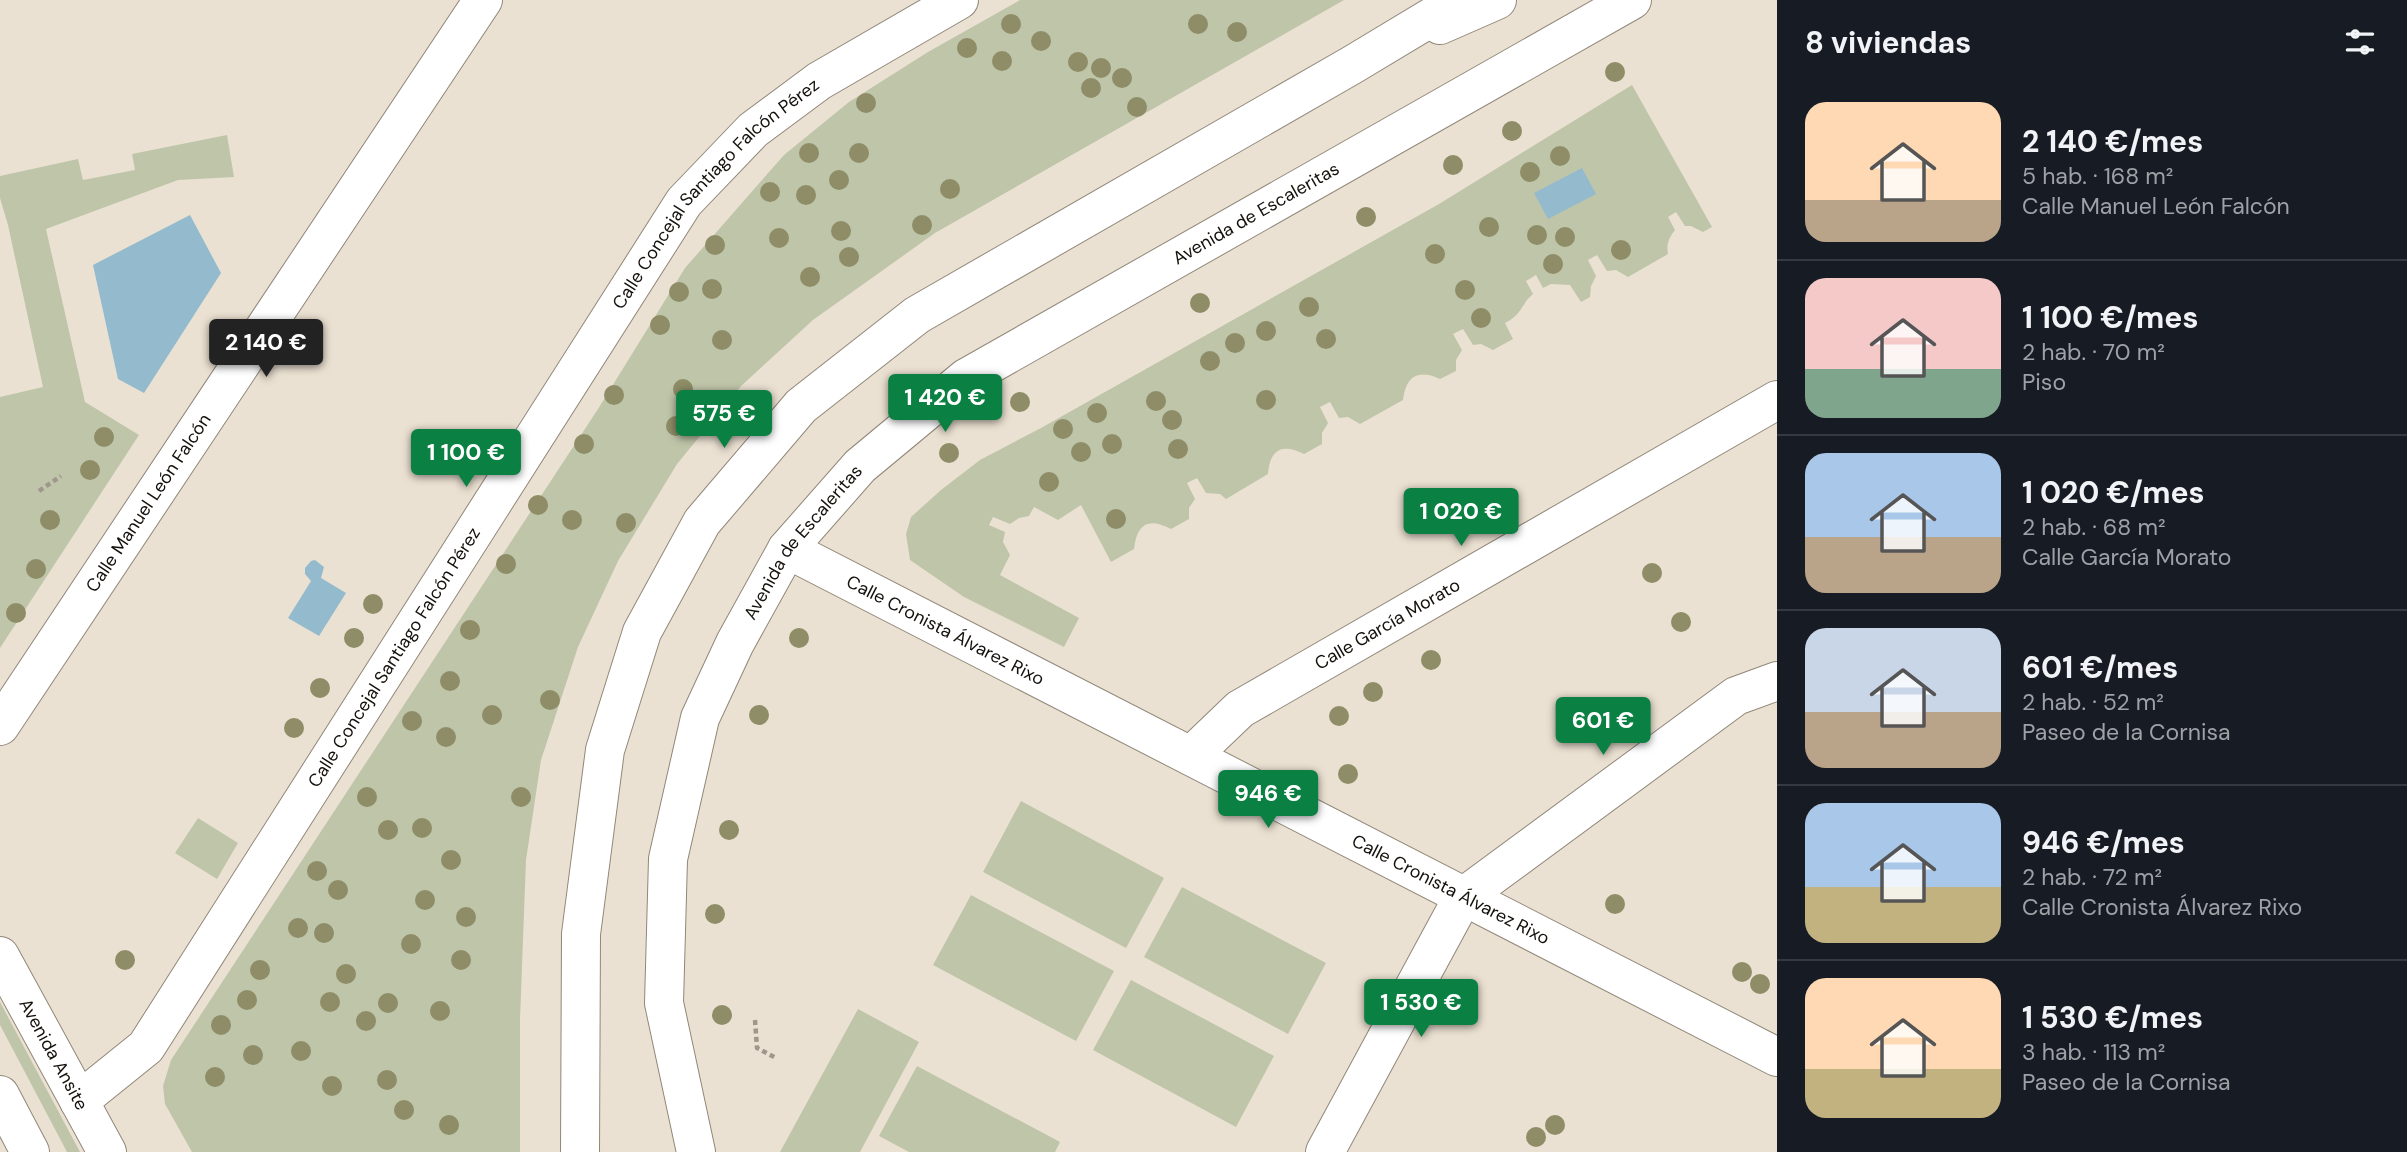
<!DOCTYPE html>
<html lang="es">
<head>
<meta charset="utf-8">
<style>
  :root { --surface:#171b24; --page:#242831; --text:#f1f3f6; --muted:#9ea1a6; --line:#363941; --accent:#0b8043 }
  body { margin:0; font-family:"DM Sans",sans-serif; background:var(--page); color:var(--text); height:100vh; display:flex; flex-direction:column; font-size:26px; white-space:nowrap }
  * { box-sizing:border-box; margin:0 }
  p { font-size:23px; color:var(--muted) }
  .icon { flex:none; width:38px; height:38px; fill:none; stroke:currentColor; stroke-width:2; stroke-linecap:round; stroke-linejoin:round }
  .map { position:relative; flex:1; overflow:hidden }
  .sheet { display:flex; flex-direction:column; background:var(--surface); width:630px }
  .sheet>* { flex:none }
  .price { position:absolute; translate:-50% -60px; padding:0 16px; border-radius:7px; background:var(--accent); color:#fff; font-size:23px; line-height:46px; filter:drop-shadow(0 2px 4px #0008) }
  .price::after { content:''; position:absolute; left:50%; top:42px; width:21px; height:16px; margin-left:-10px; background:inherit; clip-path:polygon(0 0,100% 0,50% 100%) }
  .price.current { background:#222; color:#fff }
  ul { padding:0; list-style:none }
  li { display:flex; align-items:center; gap:21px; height:175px; padding:0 28px }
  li+li { border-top:2px solid var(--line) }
  li span { display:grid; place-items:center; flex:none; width:196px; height:140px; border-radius:21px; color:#555 }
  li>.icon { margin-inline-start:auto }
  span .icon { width:84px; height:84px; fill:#fffc; stroke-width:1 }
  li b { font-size:30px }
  h2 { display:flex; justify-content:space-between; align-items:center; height:84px; padding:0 28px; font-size:30px }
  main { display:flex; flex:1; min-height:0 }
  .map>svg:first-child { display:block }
</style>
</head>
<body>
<main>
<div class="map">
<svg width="1777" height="1152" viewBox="0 0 1777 1152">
  <rect width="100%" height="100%" fill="#ebe1d2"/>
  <!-- green -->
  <path fill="#bfc5a9" d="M1020,0H1344L935,233L813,320L741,386L677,464L618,561L578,647L541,760L526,860L520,1020V1152H192L165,1104L163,1086L171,1060L598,409L685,268L784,155L849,102L928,52Z
    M1632,85L1712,227L1703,232L1691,226H1685L1676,212L1668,217L1675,230C1669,238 1666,244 1668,254L1628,277L1616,270L1607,271L1597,255L1588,260L1596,276L1591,286L1590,297L1581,302L1570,285L1551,284L1543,288L1536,275L1526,281L1533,294C1520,305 1523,314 1505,323L1513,339L1493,350L1481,344L1473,345L1463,329L1453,334L1462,350L1456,360V371L1440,379C1418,369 1406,376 1403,400L1360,424L1348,417L1339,418L1330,402L1320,407L1328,423L1322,433V444L1304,454C1282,443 1270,449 1268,474L1226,499L1220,494L1206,493L1197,478L1187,483L1195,499L1189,508V519L1171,529C1148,517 1137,524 1134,549L1111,562L1081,505L1058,520L1034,507L1029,516L1019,518L1010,524L993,517L989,525L1005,532L1003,542L1010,555L1000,575L1079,618L1064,647L964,597L910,560L906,534L911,517L941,490L980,460L1041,428L1439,204Z
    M227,135L234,177L178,180L46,229L85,402L139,435L0,648V397L43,387L8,225L0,198V176L78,159L83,180L135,170L132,154Z
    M1021,801L1164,878L1126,948L983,872Z
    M198,818L238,843L217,879L175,853Z
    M1182,887L1326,963L1288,1034L1144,957Z
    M971,895L1114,971L1076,1041L933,965Z
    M1131,980L1274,1056L1236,1127L1093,1050Z
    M0,1002L80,1152H67L0,1025Z
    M858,1009L919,1042L860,1152H780Z
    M917,1066L1060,1142L1055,1152H909L879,1136Z"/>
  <!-- water -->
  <path fill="#93bacd" d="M1582,168L1596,194L1548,219L1534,193Z
    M190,215L221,273L144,393L118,379L93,265Z
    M315,560L324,567L321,578L346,593L319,636L288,618L311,581L305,574V568L311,561Z"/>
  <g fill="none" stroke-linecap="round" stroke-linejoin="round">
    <!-- minor casing -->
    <g stroke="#908779" stroke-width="40">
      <g id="minor">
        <path id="s1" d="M787,549L1777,1057"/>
        <path id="s2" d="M0,726L483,0"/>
        <path id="s3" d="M1191,756L1240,709L1777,400"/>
        <path id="s4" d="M0,956L107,1152"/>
        <path d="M0,1095L30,1152"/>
        <path id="s5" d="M79,1101L146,1047L684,202L753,130L819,81L959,0"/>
        <path d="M1325,1152L1463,897L1736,696L1777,681"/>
      </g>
    </g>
    <!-- tertiary casing -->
    <g stroke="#908779" stroke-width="40">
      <g id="tertiary">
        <path d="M1440,25L1497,0"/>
        <path d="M580,1152L581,934L605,750L642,632L702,522L801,406L917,315L1352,65L1460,0"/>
        <path id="s6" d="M696,1152L664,1003L668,859L700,718L735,643L787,549L860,466L966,378L1632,0"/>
      </g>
    </g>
    <!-- path -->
    <path stroke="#9f978c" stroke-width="4.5" stroke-dasharray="5 3.5" stroke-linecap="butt" d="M39,491L61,476
      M755,1020L757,1048L776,1058"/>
    <!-- minor -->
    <use href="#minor" stroke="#fff" stroke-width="38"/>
    <!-- tertiary -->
    <use href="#tertiary" stroke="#fff" stroke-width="38"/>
  </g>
  <!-- trees -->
  <g fill="#8e8d67">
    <circle cx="1011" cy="24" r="10"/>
    <circle cx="1198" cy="24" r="10"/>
    <circle cx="1237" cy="32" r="10"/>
    <circle cx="1041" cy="41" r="10"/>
    <circle cx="967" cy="48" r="10"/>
    <circle cx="1002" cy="61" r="10"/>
    <circle cx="1078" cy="62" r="10"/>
    <circle cx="1101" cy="68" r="10"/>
    <circle cx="1615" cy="72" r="10"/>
    <circle cx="1122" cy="78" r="10"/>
    <circle cx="1091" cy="88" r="10"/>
    <circle cx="866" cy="103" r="10"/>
    <circle cx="1137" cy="107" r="10"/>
    <circle cx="1512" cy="131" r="10"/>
    <circle cx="809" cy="153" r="10"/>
    <circle cx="859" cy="153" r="10"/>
    <circle cx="1560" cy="156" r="10"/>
    <circle cx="1453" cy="165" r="10"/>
    <circle cx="1530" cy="172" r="10"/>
    <circle cx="839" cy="180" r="10"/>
    <circle cx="950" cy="189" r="10"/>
    <circle cx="770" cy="192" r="10"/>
    <circle cx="806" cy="195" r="10"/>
    <circle cx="1366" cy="217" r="10"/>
    <circle cx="922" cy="225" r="10"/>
    <circle cx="1489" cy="227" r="10"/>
    <circle cx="841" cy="231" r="10"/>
    <circle cx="1537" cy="235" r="10"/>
    <circle cx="1565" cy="237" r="10"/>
    <circle cx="779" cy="238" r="10"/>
    <circle cx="715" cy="245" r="10"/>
    <circle cx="1621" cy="250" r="10"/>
    <circle cx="1435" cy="254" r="10"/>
    <circle cx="849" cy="257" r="10"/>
    <circle cx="1553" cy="264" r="10"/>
    <circle cx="810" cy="277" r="10"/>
    <circle cx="712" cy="289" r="10"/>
    <circle cx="1465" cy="290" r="10"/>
    <circle cx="679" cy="292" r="10"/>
    <circle cx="1200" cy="303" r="10"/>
    <circle cx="1309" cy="307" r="10"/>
    <circle cx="1481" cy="318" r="10"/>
    <circle cx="660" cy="325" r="10"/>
    <circle cx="1266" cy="331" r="10"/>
    <circle cx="1326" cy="339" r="10"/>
    <circle cx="722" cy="340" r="10"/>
    <circle cx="1235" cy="343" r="10"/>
    <circle cx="1210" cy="361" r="10"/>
    <circle cx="683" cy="389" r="10"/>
    <circle cx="614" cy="395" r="10"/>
    <circle cx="1266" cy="400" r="10"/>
    <circle cx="1156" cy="401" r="10"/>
    <circle cx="1020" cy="402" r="10"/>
    <circle cx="1097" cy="413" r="10"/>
    <circle cx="1172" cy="420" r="10"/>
    <circle cx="676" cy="426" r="10"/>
    <circle cx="1063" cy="429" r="10"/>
    <circle cx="104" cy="437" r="10"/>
    <circle cx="584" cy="444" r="10"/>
    <circle cx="1112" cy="444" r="10"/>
    <circle cx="1178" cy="449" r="10"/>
    <circle cx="1081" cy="452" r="10"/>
    <circle cx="949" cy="453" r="10"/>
    <circle cx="90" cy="470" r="10"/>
    <circle cx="1049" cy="482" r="10"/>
    <circle cx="538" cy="505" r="10"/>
    <circle cx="1116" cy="519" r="10"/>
    <circle cx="50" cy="520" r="10"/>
    <circle cx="572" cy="520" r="10"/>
    <circle cx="626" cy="523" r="10"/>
    <circle cx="506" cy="564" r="10"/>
    <circle cx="36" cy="569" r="10"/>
    <circle cx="1652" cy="573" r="10"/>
    <circle cx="373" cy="604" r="10"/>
    <circle cx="16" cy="613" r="10"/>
    <circle cx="1681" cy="622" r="10"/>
    <circle cx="470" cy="630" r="10"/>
    <circle cx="354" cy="638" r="10"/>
    <circle cx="799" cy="638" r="10"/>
    <circle cx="1431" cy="660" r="10"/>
    <circle cx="450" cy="681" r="10"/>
    <circle cx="320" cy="688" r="10"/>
    <circle cx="1373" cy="692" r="10"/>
    <circle cx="550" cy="700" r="10"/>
    <circle cx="492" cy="715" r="10"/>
    <circle cx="759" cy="715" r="10"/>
    <circle cx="1339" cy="716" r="10"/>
    <circle cx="412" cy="721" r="10"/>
    <circle cx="294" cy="728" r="10"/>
    <circle cx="446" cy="737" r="10"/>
    <circle cx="1348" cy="774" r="10"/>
    <circle cx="367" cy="797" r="10"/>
    <circle cx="521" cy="797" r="10"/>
    <circle cx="422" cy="828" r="10"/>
    <circle cx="388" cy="830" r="10"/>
    <circle cx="729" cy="830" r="10"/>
    <circle cx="451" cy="860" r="10"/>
    <circle cx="317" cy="871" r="10"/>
    <circle cx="338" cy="890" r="10"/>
    <circle cx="425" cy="900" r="10"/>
    <circle cx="1615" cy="904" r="10"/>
    <circle cx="715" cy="914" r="10"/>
    <circle cx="466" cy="917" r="10"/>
    <circle cx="298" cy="928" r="10"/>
    <circle cx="324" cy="933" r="10"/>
    <circle cx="411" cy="944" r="10"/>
    <circle cx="125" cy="960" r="10"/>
    <circle cx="461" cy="960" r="10"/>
    <circle cx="260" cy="970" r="10"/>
    <circle cx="1742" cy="972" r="10"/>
    <circle cx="346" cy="974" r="10"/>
    <circle cx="1760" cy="984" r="10"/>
    <circle cx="247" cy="1000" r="10"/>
    <circle cx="330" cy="1002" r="10"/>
    <circle cx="388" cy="1003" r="10"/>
    <circle cx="440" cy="1011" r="10"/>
    <circle cx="722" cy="1015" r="10"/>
    <circle cx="366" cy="1021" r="10"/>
    <circle cx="221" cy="1025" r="10"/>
    <circle cx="301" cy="1051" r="10"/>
    <circle cx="253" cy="1055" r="10"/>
    <circle cx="215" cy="1077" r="10"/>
    <circle cx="387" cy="1080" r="10"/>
    <circle cx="332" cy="1086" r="10"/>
    <circle cx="404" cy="1110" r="10"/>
    <circle cx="449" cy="1125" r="10"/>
    <circle cx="1555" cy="1125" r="10"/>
    <circle cx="1536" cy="1137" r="10"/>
  </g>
  <g text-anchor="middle" stroke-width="6" stroke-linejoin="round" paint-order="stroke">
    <!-- street labels -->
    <g font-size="18" fill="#14100b" stroke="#ebe1d2">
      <text dy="6" stroke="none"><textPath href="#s5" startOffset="1115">Calle Concejal Santiago Falcón Pérez</textPath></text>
      <text dy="6" stroke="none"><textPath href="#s6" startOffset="1213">Avenida de Escaleritas</textPath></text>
      <text dy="6" stroke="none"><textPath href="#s2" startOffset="268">Calle Manuel León Falcón</textPath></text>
      <text dy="6" stroke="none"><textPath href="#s6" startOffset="646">Avenida de Escaleritas</textPath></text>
      <text dy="6" stroke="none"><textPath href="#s3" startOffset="238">Calle García Morato</textPath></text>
      <text dy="6" stroke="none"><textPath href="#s1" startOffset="178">Calle Cronista Álvarez Rixo</textPath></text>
      <text dy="6" stroke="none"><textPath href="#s5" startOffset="548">Calle Concejal Santiago Falcón Pérez</textPath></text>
      <text dy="6" stroke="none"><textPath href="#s1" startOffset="746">Calle Cronista Álvarez Rixo</textPath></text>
      <text dy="6" stroke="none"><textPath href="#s4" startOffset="112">Avenida Ansite</textPath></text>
    </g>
  </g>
</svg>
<b class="price current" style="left:266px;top:379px">2 140 €</b>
<b class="price" style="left:945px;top:434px">1 420 €</b>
<b class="price" style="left:724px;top:450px">575 €</b>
<b class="price" style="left:466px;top:489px">1 100 €</b>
<b class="price" style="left:1461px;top:548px">1 020 €</b>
<b class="price" style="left:1603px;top:757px">601 €</b>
<b class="price" style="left:1268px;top:830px">946 €</b>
<b class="price" style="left:1421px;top:1039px">1 530 €</b>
</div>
<section class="sheet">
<h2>8 viviendas<svg class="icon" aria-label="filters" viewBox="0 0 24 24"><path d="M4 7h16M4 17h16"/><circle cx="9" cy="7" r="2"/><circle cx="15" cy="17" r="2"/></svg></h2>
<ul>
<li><span style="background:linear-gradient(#ffd9b3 70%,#b9a48a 0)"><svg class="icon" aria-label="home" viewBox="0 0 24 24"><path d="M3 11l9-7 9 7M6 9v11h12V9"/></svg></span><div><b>2 140 €/mes</b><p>5 hab. · 168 m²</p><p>Calle Manuel León Falcón</p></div></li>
<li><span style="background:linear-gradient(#f6c9c9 65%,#7fa58c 0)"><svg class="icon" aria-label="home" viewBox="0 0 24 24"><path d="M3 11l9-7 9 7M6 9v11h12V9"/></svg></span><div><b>1 100 €/mes</b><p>2 hab. · 70 m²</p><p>Piso</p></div></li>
<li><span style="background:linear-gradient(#a9c7e8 60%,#b9a48a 0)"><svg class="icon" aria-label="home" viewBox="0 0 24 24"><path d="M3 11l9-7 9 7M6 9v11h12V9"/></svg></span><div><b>1 020 €/mes</b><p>2 hab. · 68 m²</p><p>Calle García Morato</p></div></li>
<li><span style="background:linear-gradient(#c9d6e8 60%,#b9a48a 0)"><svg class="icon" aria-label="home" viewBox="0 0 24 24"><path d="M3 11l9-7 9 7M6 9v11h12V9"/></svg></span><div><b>601 €/mes</b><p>2 hab. · 52 m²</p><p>Paseo de la Cornisa</p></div></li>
<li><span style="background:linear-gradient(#a9c7e8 60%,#c2b280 0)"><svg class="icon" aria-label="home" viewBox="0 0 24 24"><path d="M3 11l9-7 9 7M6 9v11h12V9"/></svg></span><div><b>946 €/mes</b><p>2 hab. · 72 m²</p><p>Calle Cronista Álvarez Rixo</p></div></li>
<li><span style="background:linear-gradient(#ffd9b3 65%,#c2b280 0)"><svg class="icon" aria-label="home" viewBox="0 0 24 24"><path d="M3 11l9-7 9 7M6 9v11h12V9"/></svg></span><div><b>1 530 €/mes</b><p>3 hab. · 113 m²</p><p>Paseo de la Cornisa</p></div></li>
</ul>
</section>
</main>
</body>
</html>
